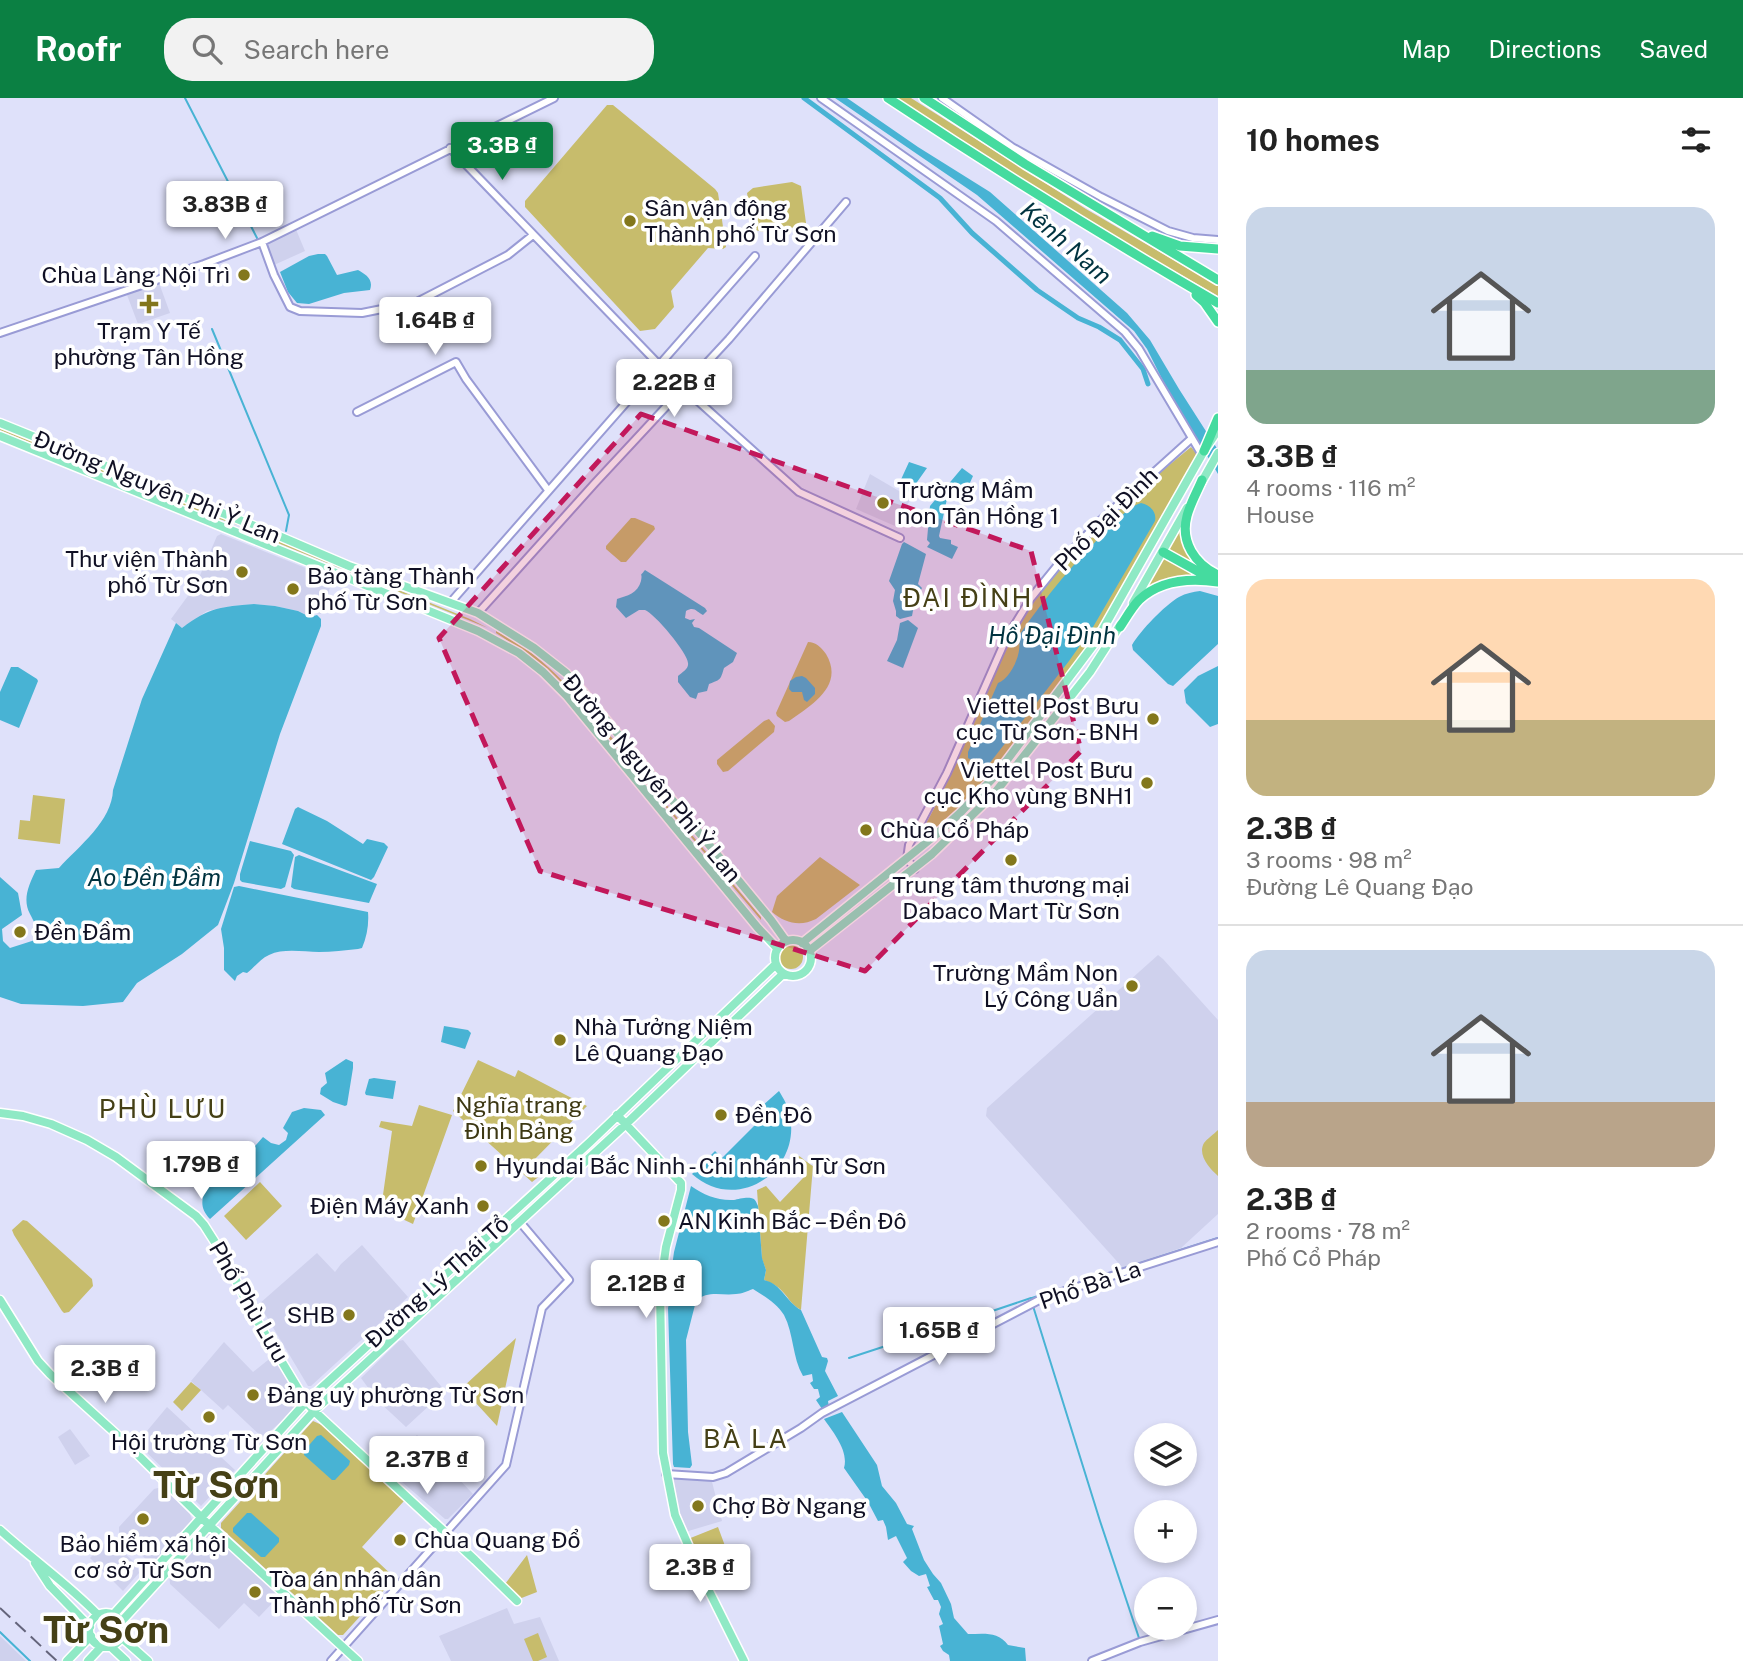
<!DOCTYPE html>
<html lang="en">
<head>
<meta charset="utf-8">
<style>
  :root { --surface:#fff; --page:#f2f2f2; --text:#222; --muted:#767676; --line:#e0e0e0; --accent:#0b8043 }
  body { margin:0; font-family:"Public Sans",sans-serif; background:var(--page); color:var(--text); height:100vh; display:flex; flex-direction:column; font-size:26px; white-space:nowrap }
  * { box-sizing:border-box; margin:0 }
  p { font-size:23px; color:var(--muted) }
  .icon { flex:none; width:38px; height:38px; fill:none; stroke:currentColor; stroke-width:2; stroke-linecap:round; stroke-linejoin:round }
  .map { position:relative; flex:1; overflow:hidden }
  .drawer { display:flex; flex-direction:column; background:var(--surface); width:525px }
  .drawer>* { flex:none }
  .controls { position:absolute; left:1134px; top:1325px; display:grid; gap:14px }
  .controls a { display:grid; place-items:center; width:63px; height:63px; border-radius:50%; background:var(--surface); box-shadow:0 4px 10px #0003; font-size:35px }
  .price { position:absolute; translate:-50% -60px; padding:0 16px; border-radius:7px; background:#fff; color:#222; font-size:23px; line-height:46px; filter:drop-shadow(0 2px 4px #0008) }
  .price::after { content:''; position:absolute; left:50%; top:42px; width:21px; height:16px; margin-left:-10px; background:inherit; clip-path:polygon(0 0,100% 0,50% 100%) }
  .price.on { background:var(--accent); color:#fff }
  ul { padding:0; list-style:none }
  li { display:grid; align-content:center; gap:14px; height:371px; padding:0 28px }
  li+li { border-top:2px solid var(--line) }
  li span { display:grid; place-items:center; height:217px; border-radius:21px; color:#555 }
  li>.icon { margin-inline-start:auto }
  span .icon { width:126px; height:126px; fill:#fffc; stroke-width:1 }
  li b { font-size:30px }
  h2 { display:flex; justify-content:space-between; align-items:center; height:84px; padding:0 28px; font-size:30px }
  header { display:flex; align-items:center; gap:42px; box-sizing:border-box; height:98px; padding:0 35px; background:var(--accent); color:#fff }
  header strong { font-size:33px }
  nav { display:flex; gap:38px; margin-inline-start:auto; font-size:24px }
  .search { width:490px; height:63px; background:var(--page); display:flex; align-items:center; gap:18px; box-sizing:border-box; padding:0 24px; border-radius:28px; color:var(--muted); font-size:26px }
  main { display:flex; flex:1; min-height:0 }
  .map>svg:first-child { display:block }
</style>
</head>
<body>
<header>
<strong>Roofr</strong>
<div class="search"><svg class="icon" aria-label="search" viewBox="0 0 24 24"><circle cx="10" cy="10" r="6"/><path d="M15 15l6 6"/></svg>Search here</div>
<nav><a>Map</a><a>Directions</a><a>Saved</a></nav>
</header>
<main>
<div class="map">
<svg width="1218" height="1563" viewBox="0 0 1218 1563">
  <rect width="100%" height="100%" fill="#dfe1fa"/>
  <!-- built -->
  <path fill="#cfd1ed" d="M295,129L305,153L274,167L266,144Z
    M159,185L170,215L138,226L127,197Z
    M870,376L911,400L899,424L895,428L856,411Z
    M221,436L333,481L321,516L315,515L310,519L298,513L275,508L254,506L232,508L207,513L182,530L171,521L190,495L198,482L217,438Z
    M1158,857L1163,861L1218,922V1116L1181,1150L1123,1170L986,1018L987,1010Z
    M362,1147L408,1199L311,1288H308L259,1206L317,1155L335,1174L341,1166Z
    M403,1242L445,1293L406,1329L377,1302L361,1280L399,1243Z
    M224,1244L253,1274L273,1258L297,1300L298,1308L263,1340L228,1307L223,1312L191,1283Z
    M167,1309L235,1372L201,1408L137,1345Z
    M70,1331L90,1358L75,1367L58,1339Z
    M417,1337L473,1396L448,1421H445L388,1372L387,1365Z
    M677,1379L711,1380L722,1423L685,1434L671,1383Z
    M162,1389L190,1416L193,1424L156,1465L151,1466L119,1436V1429L154,1391Z
    M211,1435L280,1497L259,1519L244,1505L219,1531L170,1486L169,1475L202,1439Z
    M107,1443H112L137,1467L139,1475L123,1493L90,1460Z
    M507,1510L514,1526L540,1519L559,1563H451L439,1538Z
    M0,1538L26,1563H0Z"/>
  <!-- green -->
  <path fill="#c7bc6c" d="M896,0H911L1086,111L1218,188V198L1096,128Z
    M607,7H613L715,91L718,95L726,149L723,151L708,150L671,193L674,209L655,231L640,233L525,109V103Z
    M792,84L801,88L806,125C794,131 765,137 753,131L747,95L753,90Z
    M0,330L240,426L241,428L213,419L12,337L0,332Z
    M1191,349L1196,355V358L1162,422L1093,543L999,666L963,706L931,736L926,738L922,736V733L938,703L990,581L1033,504L1062,469L1119,411L1151,382Z
    M631,420H635L654,428L655,431L626,464H621L606,451V448Z
    M1183,422V434L1207,475L1169,454L1168,451Z
    M258,435L470,521L488,530L258,437Z
    M1163,458L1200,478L1141,497Z
    M496,533C550,559 586,610 624,654V657C605,641 590,617 573,598C551,573 524,553 496,535Z
    M808,544C816,544 821,549 826,556C845,588 811,607 789,623L785,624L777,618L776,615Z
    M769,621L775,628L774,634L728,673L723,674L717,666V662L764,623Z
    M643,679L761,819V822L643,682Z
    M33,697L65,701L60,746L18,741L20,722L30,723Z
    M820,759L860,787L816,821C800,829 785,825 772,814L777,798Z
    M779 859a12 12 0 1 1 24 0a12 12 0 1 1-24 0Z
    M478,962L515,979L518,972L587,1008L532,1064L541,1077L532,1084L453,1013Z
    M419,1007L452,1017L413,1126L381,1111L392,1033L379,1029L381,1023L412,1028Z
    M1218,1032V1078C1210,1071 1197,1057 1204,1045C1207,1041 1214,1036 1218,1032Z
    M795,1056C802,1059 806,1064 813,1068L801,1212C789,1205 789,1199 780,1191C776,1187 769,1184 764,1182L766,1172L762,1161L757,1092L766,1088L780,1104L804,1079L791,1064Z
    M260,1084L282,1108L246,1142L224,1118Z
    M23,1122L27,1123L92,1181L93,1188L69,1214L64,1215L62,1213L14,1137L12,1132Z
    M516,1240L497,1328L463,1291V1289Z
    M191,1284L201,1292L182,1313L173,1304Z
    M313,1323L322,1327L404,1403L362,1449L395,1480L343,1537H338L221,1430V1425Z
    M718,1429L728,1456L707,1462L705,1460L698,1462L688,1441Z
    M527,1457L537,1494L519,1501L505,1486Z
    M538,1535L547,1559L538,1563H533L524,1541Z"/>
  <!-- water -->
  <path fill="#48b3d4" d="M835,0H847L918,49L990,94L1127,215L1150,242L1179,291L1218,352V376L1165,287L1147,251L1134,233L977,97Z
    M318,156H325L327,158L337,177L358,172C365,176 374,181 370,192L344,195L309,206L297,205L288,194L280,174L309,158Z
    M909,364L927,370L910,394L898,388Z
    M962,370L973,378L964,398H960L952,394L948,396L939,438L940,440L951,442V446L958,449L952,461L927,449L930,445L927,442L930,408Z
    M1141,405C1150,407 1157,414 1155,423L1093,529L1069,563L989,666L983,669L968,660V654L998,585C1011,581 1024,552 1018,539C1045,499 1077,461 1112,427C1120,419 1130,408 1141,405Z
    M904,444L926,456L918,486L922,490L915,502L912,518L900,521L896,518V513L893,503L895,492L889,483L902,446Z
    M645,472L705,510L707,513L703,517C696,514 695,508 686,513L685,520L690,522L695,521L692,525L694,529L699,530L737,555L733,564L724,570C720,583 721,581 709,586L707,593L698,595L696,601L690,599L678,584V578C682,574 689,571 688,565C688,555 654,515 645,512C643,512 641,512 639,512L626,520L616,509L617,501C627,498 638,495 641,483C643,472 638,481 645,472Z
    M1200,493L1218,498V546L1173,588L1168,586L1133,552L1132,547C1141,532 1164,508 1179,499C1186,495 1193,494 1200,493Z
    M254,506L275,508L298,513L310,519L317,517L321,521V528L280,636L234,785L218,827L182,856L137,885L123,904L83,908L21,906L0,899V779L18,795L22,817L2,831L3,843L10,850L35,842L38,837C37,828 34,824 30,816C22,801 29,787 36,772L59,770C79,748 112,723 113,692L142,601L176,525L182,530C210,509 220,509 254,506Z
    M908,522L918,530L903,570L887,563L897,542L900,525Z
    M1218,568V626L1210,629L1186,605L1184,592L1198,578Z
    M11,569H18L37,581L38,583L19,630L0,622V594Z
    M802,578L806,580L815,590V596L807,604L804,602L802,594H792L789,591L790,583L796,579Z
    M298,709L327,723L363,746L367,741L384,745L388,749L374,779L371,782L282,746L295,711Z
    M250,743L291,753L294,757L285,789L281,791L242,784L240,782V776Z
    M299,757L377,786L369,805L294,791L291,789L295,759Z
    M239,788L368,814C369,826 367,839 362,850L358,851C345,852 332,854 319,854C303,854 284,850 269,857C260,861 255,869 247,875L243,874L237,878L235,883L224,872V850L221,831L234,789Z
    M444,928L468,932L471,935L465,951L441,944Z
    M346,961L353,964V970L347,1007L345,1008L333,1004L320,996L321,990L327,985L325,975Z
    M374,980L396,983L393,1001L366,997L365,995L369,981Z
    M779,993C784,1001 788,1008 790,1018C801,1074 736,1116 692,1076L715,1053L722,1060L767,1015L762,1008Z
    M304,1010L321,1012L325,1017L210,1121C190,1101 214,1082 227,1066L236,1067L240,1065L263,1039L271,1045L279,1047L286,1042L288,1035L283,1030L292,1014Z
    M691,1088C704,1097 718,1103 734,1102C738,1101 746,1099 751,1100C756,1101 756,1104 758,1108L762,1160L766,1172L764,1182C782,1186 786,1204 801,1212L822,1259L827,1260L828,1263L825,1273L838,1298L828,1303L829,1309L822,1311L816,1302L820,1299L818,1291H814L810,1285L813,1283L812,1276L803,1278C792,1259 794,1236 784,1217C777,1205 764,1198 753,1191C747,1193 742,1196 736,1196C722,1198 707,1192 696,1203L686,1242L688,1334L692,1367L690,1370L674,1369L673,1366L668,1210L673,1189L670,1183L674,1154Z
    M842,1314L877,1367L882,1388L896,1405L907,1426L914,1428L912,1431L924,1462L933,1476L941,1485L951,1506L954,1520L968,1536C984,1536 998,1533 1008,1547L1025,1550L1026,1563H950L949,1557L943,1553L940,1548L943,1546L939,1528L943,1526L939,1516L941,1509L938,1502H934L927,1489L930,1488L926,1476L919,1478L911,1473L903,1464L907,1460L896,1438L888,1442L886,1429L883,1422L878,1423L868,1404L844,1370C849,1353 833,1334 824,1321Z
    M321,1337L350,1363L349,1367L335,1382H332L304,1357V1353L317,1338Z
    M247,1415H251L279,1440V1444L265,1459H261L233,1434V1430Z"/>
  <g fill="none" stroke-linecap="round" stroke-linejoin="round">
    <!-- stream -->
    <path stroke="#48b3d4" stroke-width="2" d="M185,0L257,140
      M212,231L289,417L286,433
      M1033,1203L1032,1200L1041,1197L1218,1140
      M1033,1208L1100,1423L1139,1540
      M912,1240L1031,1200
      M849,1260L904,1242
      M0,1534L30,1563"/>
    <!-- canal -->
    <path stroke="#48b3d4" stroke-width="5" d="M804,0L940,100L972,135L1037,192L1078,220L1099,229L1120,242L1143,271L1148,286"/>
    <!-- minor casing -->
    <g stroke="#999bd5" stroke-width="10">
      <path id="minor" d="M821,0L996,123L1125,234L1139,251L1202,357
        M942,0L1012,49L1101,99L1168,133L1193,140L1218,142
        M450,50L668,276L799,394L900,440
        M262,144L274,177L290,209L300,213L362,215L417,204L508,157L533,137
        M0,235L204,166L262,144L554,0
        M357,314L456,264L466,281L548,392
        M450,505L755,158
        M478,515L595,385L729,241L846,104
        M915,771L907,761L909,747L947,675L1006,541L1031,500L1057,468L1100,423L1191,341
        M666,1376L713,1379L726,1375L801,1330L822,1315L1043,1200L1218,1144
        M331,1563L506,1367L542,1210L569,1182L520,1124
        M1092,1563L1140,1544L1218,1522"/>
    </g>
    <!-- major casing -->
    <g stroke="#fff" stroke-width="11">
      <path id="major" d="M0,325L279,438L349,468L478,515L534,550L566,575L580,590L771,822L786,843
        M0,338L478,533L519,555L543,574L567,598L758,830L777,850
        M1200,387L1218,355
        M1133,505L1187,410
        M775 860a18 18 0 1 1 36 0a18 18 0 1 1-36 0Z
        M802,845L938,735L960,715L995,678L1095,545L1204,353L1218,332
        M809,853L932,756L994,696L1090,574L1121,526
        M0,1015L23,1018L51,1026L87,1042L116,1059L196,1118L204,1127L225,1160L249,1209L306,1304L314,1313L475,1462L517,1503
        M617,1017L681,1085V1092L666,1149L660,1192L663,1355L675,1417L703,1481L744,1563
        M0,1202L38,1263L50,1276L125,1344L209,1427L358,1563
        M0,1432C32,1461 68,1486 98,1517
        M35,1465L50,1488L90,1529
        M89 1532a17 17 0 1 1 34 0a17 17 0 1 1-34 0Z
        M113,1517L306,1304L590,1044L775,867
        M121,1524L314,1313L625,1027L783,876
        M121,1539L148,1563
        M110,1548L126,1563
        M67,1563L91,1538
        M88,1563L102,1548"/>
    </g>
    <!-- highway casing -->
    <g stroke="#fff" stroke-width="12">
      <path id="highway" d="M888,0C996,72 1106,140 1218,205
        M924,0L1025,66L1218,182
        M1152,138L1180,148L1218,151
        M1196,197L1204,204L1218,224
        M1204,353L1218,320
        M1202,382C1197,394 1190,406 1187,418C1180,444 1195,466 1218,477
        M1163,454L1210,480
        M1120,529C1126,520 1132,509 1139,502C1160,482 1191,480 1218,484"/>
    </g>
    <!-- minor -->
    <use href="#minor" stroke="#fff" stroke-width="6"/>
    <!-- major -->
    <use href="#major" stroke="#8fe9c5" stroke-width="8"/>
    <!-- highway -->
    <use href="#highway" stroke="#45db9f" stroke-width="9"/>
    <!-- rail -->
    <path stroke="#64647b" stroke-width="2" stroke-dasharray="14 7" stroke-linecap="butt" d="M0,1510L57,1563"/>
  </g>
  <!-- marked area -->
  <path fill="#c2185b" fill-opacity="0.2" stroke="#c2185b" stroke-width="5" stroke-dasharray="14 9" stroke-linejoin="round" d="M641,316L1031,453L1081,653L865,873L540,773L439,540Z"/>
  <!-- markers -->
  <g fill="#83771c" stroke="#fff" stroke-width="2.5">
    <circle cx="630" cy="123" r="7"/>
    <circle cx="244" cy="177" r="7"/>
    <path d="M145.5 195.5h7v7h7v7h-7v7h-7v-7h-7v-7h7z"/>
    <circle cx="883" cy="405" r="7"/>
    <circle cx="242" cy="474" r="7"/>
    <circle cx="293" cy="491" r="7"/>
    <circle cx="1153" cy="621" r="7"/>
    <circle cx="1147" cy="685" r="7"/>
    <circle cx="866" cy="732" r="7"/>
    <circle cx="1011" cy="762" r="7"/>
    <circle cx="20" cy="834" r="7"/>
    <circle cx="1132" cy="888" r="7"/>
    <circle cx="560" cy="942" r="7"/>
    <circle cx="721" cy="1017" r="7"/>
    <circle cx="481" cy="1068" r="7"/>
    <circle cx="483" cy="1108" r="7"/>
    <circle cx="664" cy="1123" r="7"/>
    <circle cx="349" cy="1217" r="7"/>
    <circle cx="253" cy="1297" r="7"/>
    <circle cx="209" cy="1319" r="7"/>
    <circle cx="698" cy="1408" r="7"/>
    <circle cx="143" cy="1421" r="7"/>
    <circle cx="400" cy="1442" r="7"/>
    <circle cx="255" cy="1494" r="7"/>
  </g>
  <g text-anchor="middle" stroke-width="7" stroke-linejoin="round" paint-order="stroke">
    <!-- poi labels -->
    <g font-size="23" fill="#101024" stroke="#fff" text-anchor="start">
      <text x="644" y="118">Sân vận động<tspan x="644" dy="26">Thành phố Từ Sơn</tspan></text>
      <text x="230" y="185" text-anchor="end">Chùa Làng Nội Trì</text>
      <text x="149" y="241" text-anchor="middle">Trạm Y Tế<tspan x="149" dy="26">phường Tân Hồng</tspan></text>
      <text x="897" y="400">Trường Mầm<tspan x="897" dy="26">non Tân Hồng 1</tspan></text>
      <text x="228" y="469" text-anchor="end">Thư viện Thành<tspan x="228" dy="26">phố Từ Sơn</tspan></text>
      <text x="307" y="486">Bảo tàng Thành<tspan x="307" dy="26">phố Từ Sơn</tspan></text>
      <text x="1139" y="616" text-anchor="end">Viettel Post Bưu<tspan x="1139" dy="26">cục Từ Sơn - BNH</tspan></text>
      <text x="1133" y="680" text-anchor="end">Viettel Post Bưu<tspan x="1133" dy="26">cục Kho vùng BNH1</tspan></text>
      <text x="880" y="740">Chùa Cổ Pháp</text>
      <text x="1011" y="795" text-anchor="middle">Trung tâm thương mại<tspan x="1011" dy="26">Dabaco Mart Từ Sơn</tspan></text>
      <text x="34" y="842">Đền Đầm</text>
      <text x="1118" y="883" text-anchor="end">Trường Mầm Non<tspan x="1118" dy="26">Lý Công Uẩn</tspan></text>
      <text x="574" y="937">Nhà Tưởng Niệm<tspan x="574" dy="26">Lê Quang Đạo</tspan></text>
      <text x="735" y="1025">Đền Đô</text>
      <text x="495" y="1076">Hyundai Bắc Ninh - Chi nhánh Từ Sơn</text>
      <text x="469" y="1116" text-anchor="end">Điện Máy Xanh</text>
      <text x="678" y="1131">AN Kinh Bắc – Đền Đô</text>
      <text x="335" y="1225" text-anchor="end">SHB</text>
      <text x="267" y="1305">Đảng uỷ phường Từ Sơn</text>
      <text x="209" y="1352" text-anchor="middle">Hội trường Từ Sơn</text>
      <text x="712" y="1416">Chợ Bờ Ngang</text>
      <text x="414" y="1450">Chùa Quang Đổ</text>
      <text x="143" y="1454" text-anchor="middle">Bảo hiểm xã hội<tspan x="143" dy="26">cơ sở Từ Sơn</tspan></text>
      <text x="269" y="1489">Tòa án nhân dân<tspan x="269" dy="26">Thành phố Từ Sơn</tspan></text>
    </g>
    <!-- street labels -->
    <g font-size="23" fill="#101024" stroke="#fff">
      <text transform="translate(157 389) rotate(22)" y="8">Đường Nguyên Phi Ỷ Lan</text>
      <text transform="translate(1106 421) rotate(-45)" y="8">Phố Đại Đình</text>
      <text transform="translate(652 680) rotate(50)" y="8">Đường Nguyên Phi Ỷ Lan</text>
      <text transform="translate(437 1184) rotate(-42)" y="8">Đường Lý Thái Tổ</text>
      <text transform="translate(1090 1187) rotate(-19)" y="8">Phố Bà La</text>
      <text transform="translate(249 1204) rotate(60)" y="8">Phố Phù Lưu</text>
    </g>
    <!-- park labels -->
    <g font-size="23" fill="#3d3813" stroke="#fff">
      <text x="519" y="1015">Nghĩa trang<tspan x="519" dy="26">Đình Bảng</tspan></text>
    </g>
    <!-- water labels -->
    <g font-size="24" font-style="italic" fill="#003340" stroke="#fff">
      <text transform="translate(1066 145) rotate(41)" y="8">Kênh Nam</text>
      <text x="1052" y="546">Hồ Đại Đình</text>
      <text x="154" y="788">Ao Đền Đầm</text>
    </g>
    <!-- quarter labels -->
    <g font-size="26" letter-spacing="2" fill="#454016" stroke="#fff">
      <text x="968" y="509">ĐẠI ĐÌNH</text>
      <text x="163" y="1020">PHÙ LƯU</text>
      <text x="746" y="1350">BÀ LA</text>
    </g>
    <!-- town labels -->
    <g font-size="37" font-weight="bold" fill="#454016" stroke="#fff">
      <text x="216" y="1400">Từ Sơn</text>
      <text x="106" y="1545">Từ Sơn</text>
    </g>
  </g>
</svg>
<div class="controls">
<a><svg class="icon" aria-label="layers" viewBox="0 0 24 24"><path d="M12 4l9 5-9 5-9-5zM3 14l9 5 9-5"/></svg></a>
<a>+</a>
<a>−</a>
</div>
<b class="price on" style="left:502px;top:84px">3.3B ₫</b>
<b class="price" style="left:225px;top:143px">3.83B ₫</b>
<b class="price" style="left:435px;top:259px">1.64B ₫</b>
<b class="price" style="left:674px;top:321px">2.22B ₫</b>
<b class="price" style="left:201px;top:1103px">1.79B ₫</b>
<b class="price" style="left:646px;top:1222px">2.12B ₫</b>
<b class="price" style="left:939px;top:1269px">1.65B ₫</b>
<b class="price" style="left:105px;top:1307px">2.3B ₫</b>
<b class="price" style="left:427px;top:1398px">2.37B ₫</b>
<b class="price" style="left:700px;top:1506px">2.3B ₫</b>
</div>
<section class="drawer">
<h2>10 homes<svg class="icon" aria-label="filters" viewBox="0 0 24 24"><path d="M4 7h16M4 17h16"/><circle cx="9" cy="7" r="2"/><circle cx="15" cy="17" r="2"/></svg></h2>
<ul>
<li><span style="background:linear-gradient(#c9d6e8 75%,#7fa58c 0)"><svg class="icon" aria-label="home" viewBox="0 0 24 24"><path d="M3 11l9-7 9 7M6 9v11h12V9"/></svg></span><div><b>3.3B ₫</b><p>4 rooms · 116 m²</p><p>House</p></div></li>
<li><span style="background:linear-gradient(#ffd9b3 65%,#c2b280 0)"><svg class="icon" aria-label="home" viewBox="0 0 24 24"><path d="M3 11l9-7 9 7M6 9v11h12V9"/></svg></span><div><b>2.3B ₫</b><p>3 rooms · 98 m²</p><p>Đường Lê Quang Đạo</p></div></li>
<li><span style="background:linear-gradient(#c9d6e8 70%,#b9a48a 0)"><svg class="icon" aria-label="home" viewBox="0 0 24 24"><path d="M3 11l9-7 9 7M6 9v11h12V9"/></svg></span><div><b>2.3B ₫</b><p>2 rooms · 78 m²</p><p>Phố Cổ Pháp</p></div></li>
</ul>
</section>
</main>
</body>
</html>
